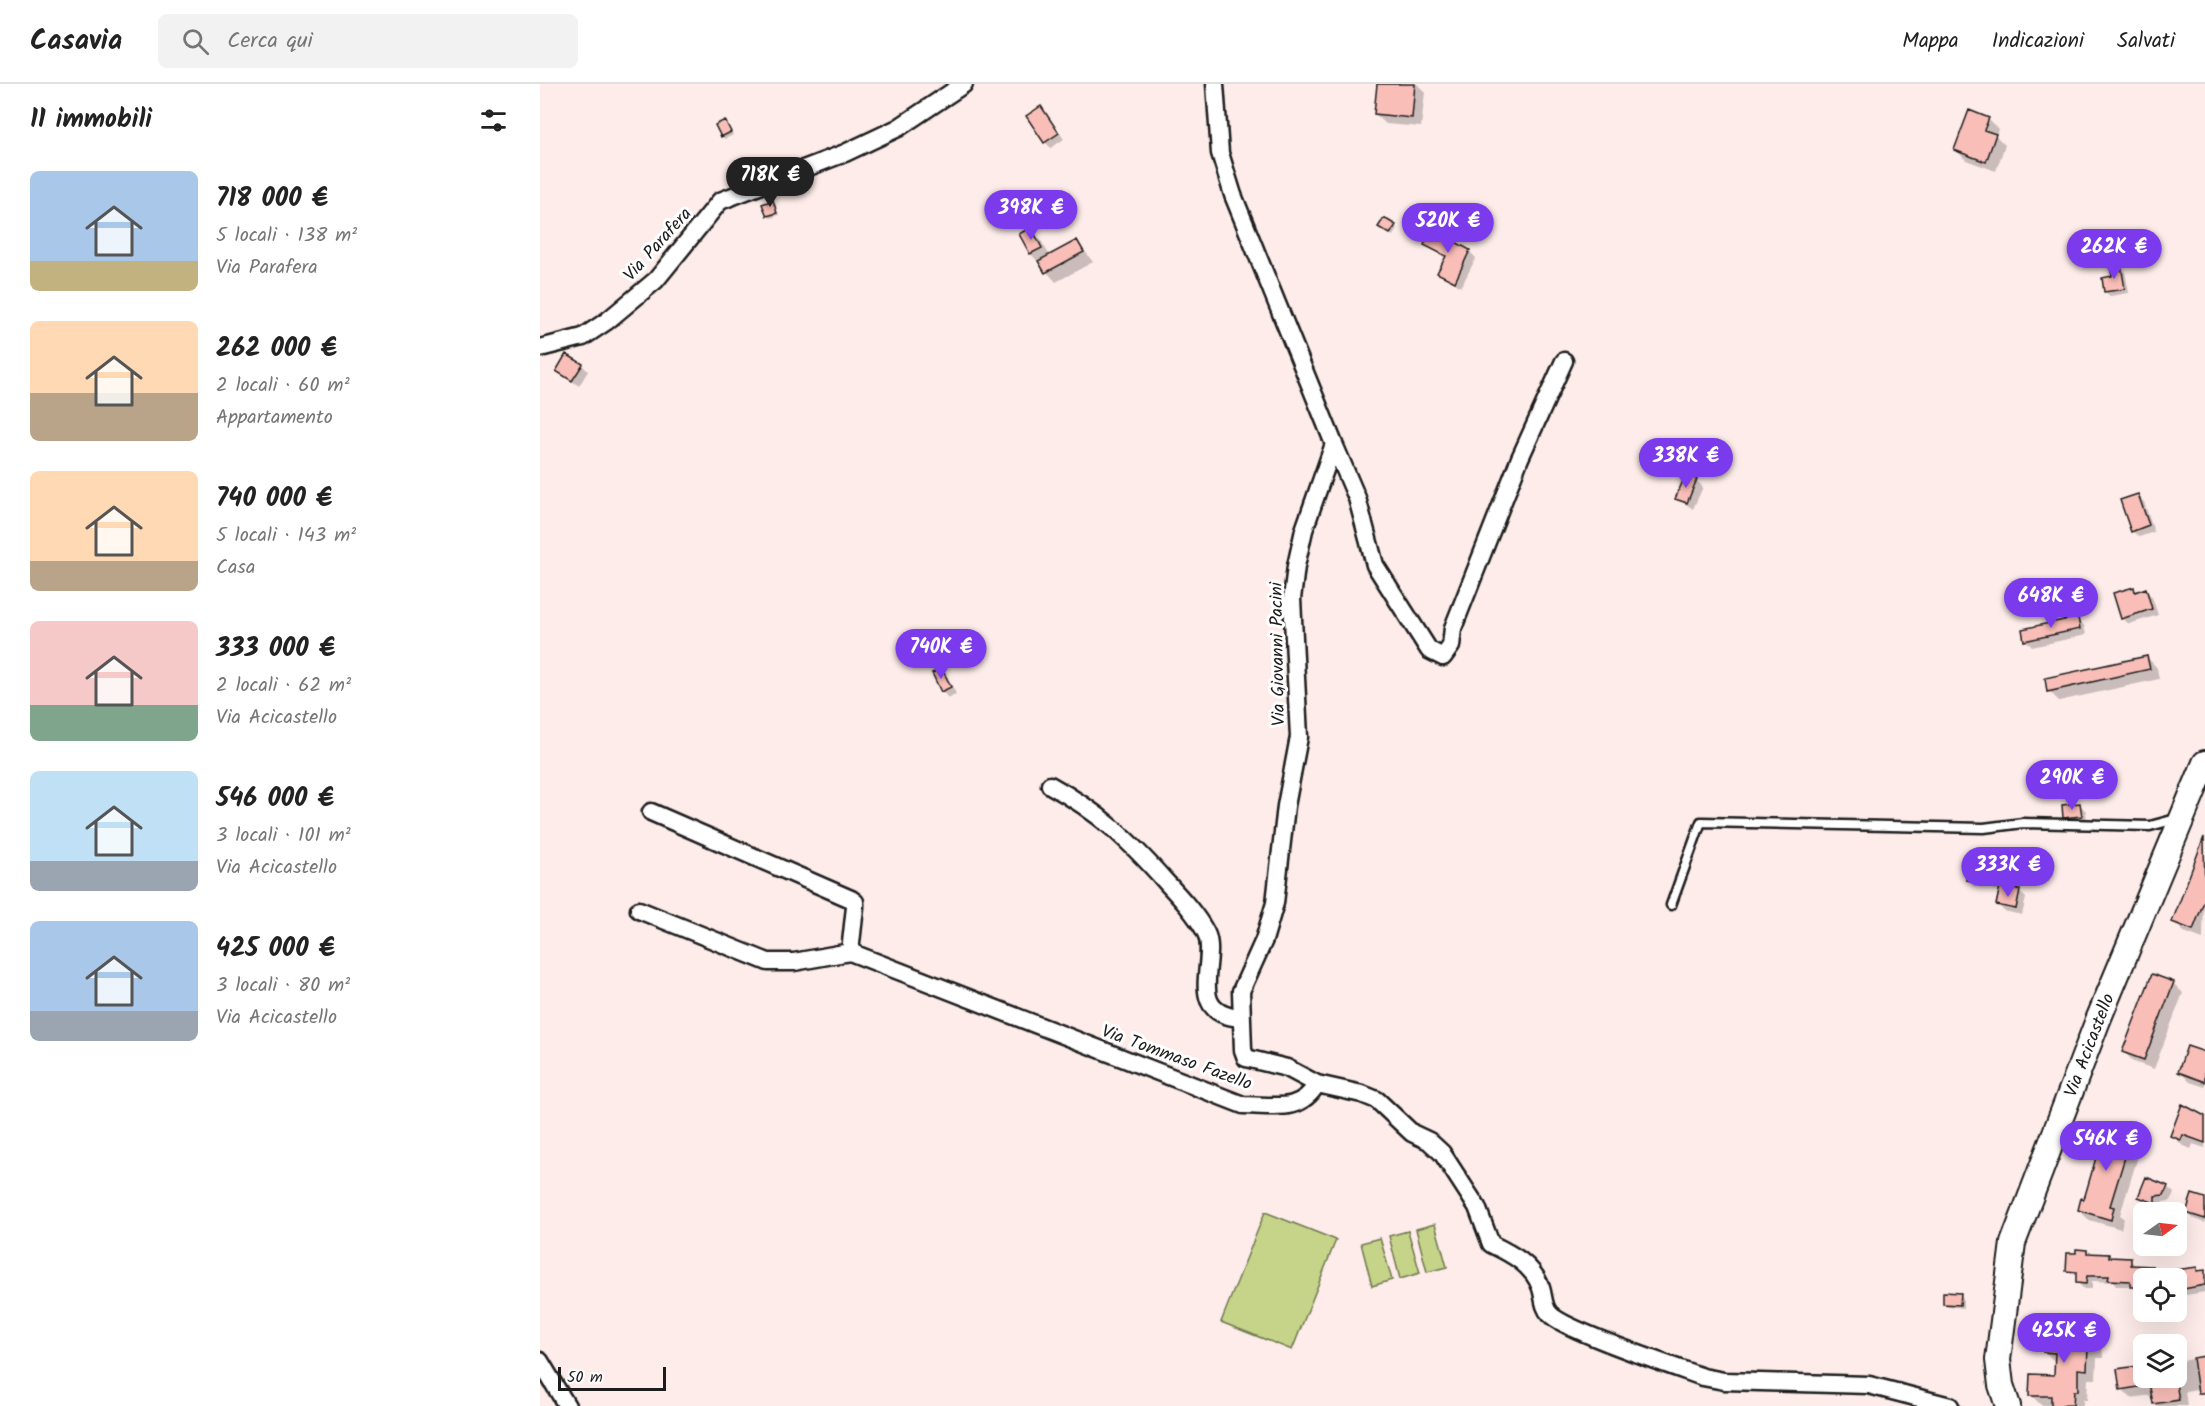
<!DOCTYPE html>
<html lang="it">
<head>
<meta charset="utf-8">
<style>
  :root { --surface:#fff; --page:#f2f2f2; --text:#222; --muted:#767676; --line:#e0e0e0; --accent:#7c3aed }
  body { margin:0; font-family:Kalam,sans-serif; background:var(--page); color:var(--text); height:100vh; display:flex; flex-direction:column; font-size:22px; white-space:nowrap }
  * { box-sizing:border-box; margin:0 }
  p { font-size:20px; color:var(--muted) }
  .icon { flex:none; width:33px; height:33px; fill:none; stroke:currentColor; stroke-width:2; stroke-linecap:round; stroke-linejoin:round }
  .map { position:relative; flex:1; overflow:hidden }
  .side { display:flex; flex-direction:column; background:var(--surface); width:540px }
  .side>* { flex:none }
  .needle { width:39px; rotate:76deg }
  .buttons { position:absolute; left:1593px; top:1118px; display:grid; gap:12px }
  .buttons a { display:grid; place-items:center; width:54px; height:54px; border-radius:9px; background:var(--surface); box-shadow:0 6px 24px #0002; font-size:30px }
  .scale { position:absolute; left:18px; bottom:15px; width:108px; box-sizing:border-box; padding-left:6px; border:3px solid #1c1c1c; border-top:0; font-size:16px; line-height:21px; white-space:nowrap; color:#1c1c1c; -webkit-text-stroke:4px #fff; paint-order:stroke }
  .price { position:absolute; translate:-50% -51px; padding:0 14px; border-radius:21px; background:var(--accent); color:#fff; font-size:20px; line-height:39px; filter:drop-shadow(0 2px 3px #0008) }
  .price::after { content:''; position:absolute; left:50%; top:36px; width:18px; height:14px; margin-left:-9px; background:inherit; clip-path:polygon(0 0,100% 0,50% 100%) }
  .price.current { background:#222; color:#fff }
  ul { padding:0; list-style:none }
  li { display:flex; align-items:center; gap:18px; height:150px; padding:0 30px }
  li span { display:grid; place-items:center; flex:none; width:168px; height:120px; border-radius:9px; color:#555 }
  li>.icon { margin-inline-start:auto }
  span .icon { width:72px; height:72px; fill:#fffc; stroke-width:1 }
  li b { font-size:26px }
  h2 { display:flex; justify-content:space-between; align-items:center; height:72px; padding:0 30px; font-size:26px }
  header { display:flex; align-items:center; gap:36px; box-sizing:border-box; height:84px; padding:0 30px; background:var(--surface); border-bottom:2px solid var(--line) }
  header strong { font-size:28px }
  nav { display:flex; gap:33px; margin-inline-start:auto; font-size:21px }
  .search { width:420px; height:54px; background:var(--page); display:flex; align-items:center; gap:15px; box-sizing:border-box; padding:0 21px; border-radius:9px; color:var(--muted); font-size:22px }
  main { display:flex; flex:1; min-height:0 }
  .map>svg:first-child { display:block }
</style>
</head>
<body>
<header>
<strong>Casavia</strong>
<div class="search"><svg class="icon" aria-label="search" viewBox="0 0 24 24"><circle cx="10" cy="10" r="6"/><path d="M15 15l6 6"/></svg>Cerca qui</div>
<nav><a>Mappa</a><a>Indicazioni</a><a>Salvati</a></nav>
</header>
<main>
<section class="side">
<h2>11 immobili<svg class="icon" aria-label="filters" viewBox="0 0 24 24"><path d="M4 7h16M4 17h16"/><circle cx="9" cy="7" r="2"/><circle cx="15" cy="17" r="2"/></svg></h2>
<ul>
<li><span style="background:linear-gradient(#a9c7e8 75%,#c2b280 0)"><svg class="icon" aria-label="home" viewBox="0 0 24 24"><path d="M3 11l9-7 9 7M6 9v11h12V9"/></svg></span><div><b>718 000 €</b><p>5 locali · 138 m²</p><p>Via Parafera</p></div></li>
<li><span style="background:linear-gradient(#ffd9b3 60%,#b9a48a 0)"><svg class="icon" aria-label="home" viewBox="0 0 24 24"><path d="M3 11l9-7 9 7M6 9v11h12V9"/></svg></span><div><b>262 000 €</b><p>2 locali · 60 m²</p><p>Appartamento</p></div></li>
<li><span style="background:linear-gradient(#ffd9b3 75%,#b9a48a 0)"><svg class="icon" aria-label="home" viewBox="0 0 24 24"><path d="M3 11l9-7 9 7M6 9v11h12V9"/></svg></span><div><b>740 000 €</b><p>5 locali · 143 m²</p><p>Casa</p></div></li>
<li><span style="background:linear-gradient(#f6c9c9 70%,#7fa58c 0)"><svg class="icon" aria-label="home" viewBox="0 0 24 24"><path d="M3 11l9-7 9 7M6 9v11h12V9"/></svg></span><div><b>333 000 €</b><p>2 locali · 62 m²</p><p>Via Acicastello</p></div></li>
<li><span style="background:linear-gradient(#bfe0f5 75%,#9aa5b1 0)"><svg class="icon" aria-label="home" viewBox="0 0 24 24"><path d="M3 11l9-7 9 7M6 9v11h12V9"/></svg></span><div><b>546 000 €</b><p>3 locali · 101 m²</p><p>Via Acicastello</p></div></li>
<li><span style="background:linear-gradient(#a9c7e8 75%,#9aa5b1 0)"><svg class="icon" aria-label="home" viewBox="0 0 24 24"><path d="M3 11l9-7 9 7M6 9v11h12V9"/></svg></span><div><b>425 000 €</b><p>3 locali · 80 m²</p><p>Via Acicastello</p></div></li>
</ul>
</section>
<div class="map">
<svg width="1665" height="1322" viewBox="0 0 1665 1322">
  <rect width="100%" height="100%" fill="#fdece9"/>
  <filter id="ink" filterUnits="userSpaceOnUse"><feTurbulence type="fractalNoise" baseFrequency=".0167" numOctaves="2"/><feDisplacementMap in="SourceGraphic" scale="12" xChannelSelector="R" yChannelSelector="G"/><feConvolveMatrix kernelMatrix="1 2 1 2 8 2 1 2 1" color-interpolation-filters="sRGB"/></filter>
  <g filter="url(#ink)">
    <!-- green -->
    <path fill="#c5d488" stroke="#707852" stroke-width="1.5" d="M725,1128L796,1156L752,1266L681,1238Z
      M895,1140L907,1183L887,1188L876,1145Z
      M868,1147L880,1189L860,1195L849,1152Z
      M840,1154L852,1196L832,1202L821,1159Z"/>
    <!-- shadow -->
    <path fill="#0003" d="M838,0H877L885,8L881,43L846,40L835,30Z
      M501,24L524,55L511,64L505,58Z
      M1448,35L1458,45L1456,52L1465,61L1456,87L1426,76L1416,66Z
      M185,38L193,51L185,55L182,52Z
      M509,109L524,128L492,146L500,155L510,172L537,157L553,178L516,198L491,170L481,150L488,146L479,137Z
      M232,118L239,131L231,134L228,132Z
      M855,142L857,144L853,152L843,146Z
      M886,161L929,167L936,174L921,203L899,189L906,174Z
      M1581,182L1585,187L1589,209L1570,212L1565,208Z
      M42,281L48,287L39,302L18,287Z
      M1156,396L1163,403L1153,425L1137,414Z
      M1598,412L1604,418L1614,448L1599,453L1592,447Z
      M1593,504L1598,509L1606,506L1612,513L1618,531L1589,540L1582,534Z
      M1537,535L1544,541L1546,551L1492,563L1486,556Z
      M1607,573L1617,584L1619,595L1519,617L1509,607Z
      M402,586L408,593L416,610L408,614L402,607Z
      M1540,721L1546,727L1547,738L1531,739L1524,733Z
      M1662,761L1665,762L1663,855L1644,848L1634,838Z
      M1453,786L1460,793L1457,806L1434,802L1428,795Z
      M1479,807L1486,814L1482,831L1464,827L1458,821Z
      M1633,899L1643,909L1614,985L1594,978L1584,968Z
      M1665,969V1003L1650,998L1640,988Z
      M1643,1022L1665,1034V1064L1653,1060L1651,1065L1642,1061L1632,1051Z
      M1595,1051L1605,1061L1602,1070L1599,1069L1580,1131L1584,1135L1581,1145L1549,1136L1539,1126Z
      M1627,1103L1634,1109L1631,1117L1621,1118V1124L1606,1119L1600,1112Z
      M1665,1115V1139L1654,1135L1648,1129Z
      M1547,1167L1550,1171H1568L1572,1175L1590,1176L1597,1183H1613L1619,1190V1194H1604V1209L1598,1208L1592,1202H1576L1573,1198L1552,1197V1205H1544L1538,1199V1193L1528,1187Z
      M1656,1184L1660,1188L1665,1187V1208L1646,1211L1639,1205Z
      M1421,1211L1423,1214V1224L1407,1222L1404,1220Z
      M1551,1239L1561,1249L1563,1274H1557L1556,1295H1548L1547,1316H1543V1322L1501,1321L1491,1311L1516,1292L1515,1278L1505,1268Z
      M1665,1273V1304L1645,1307L1647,1322H1616L1612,1311L1591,1314L1582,1305L1604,1293H1636V1278Z"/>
    <!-- building -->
    <path fill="#f9beb7" stroke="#1c1c1c" stroke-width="1.5" d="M837,0H875L872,34L834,30Z
      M501,22L519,49L504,59L486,32Z
      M1429,26L1449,34L1444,46L1456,50L1446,78L1414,66Z
      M185,36L191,48L181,53L175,41Z
      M510,107L515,118L478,138L472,127Z
      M233,116L237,129L227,132L222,120Z
      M844,134L856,141L850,150L838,143Z
      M491,143L502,164L490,170L479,150Z
      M892,145L930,166L915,198L897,189L906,172L884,161Z
      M537,156L544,168L505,189L498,177Z
      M1581,181L1585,205L1564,208L1562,194L1572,192L1570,182Z
      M26,270L43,280L32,297L16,287Z
      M1146,390L1157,395L1147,419L1135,415Z
      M1598,410L1609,441L1591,448L1580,416Z
      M1594,503L1595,508L1606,504L1612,525L1581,535L1573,509Z
      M1538,533L1540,545L1484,557L1482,545Z
      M1607,572L1610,585L1507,608L1505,594Z
      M402,585L411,603L401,608L392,589Z
      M1540,719L1542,732L1523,734L1522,721Z
      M1664,753L1665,815L1653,846L1632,838Z
      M1429,780L1454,785L1451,800L1426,796Z
      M1460,802L1480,806L1476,825L1456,821Z
      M1612,890L1634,898L1604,976L1582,968Z
      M1647,962L1665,968V998L1638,988Z
      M1642,1020L1665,1032V1059L1643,1051L1641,1056L1630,1052Z
      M1563,1041L1595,1050L1592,1061L1589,1060L1570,1122L1574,1123L1571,1136L1538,1126L1541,1114L1544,1115L1562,1053H1560Z
      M1606,1093L1628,1102L1624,1111L1615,1112V1119L1598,1113Z
      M1652,1110L1665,1114V1135L1646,1129Z
      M1536,1165L1547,1166V1169L1569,1170V1173L1591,1174V1181L1613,1182V1194H1604V1203H1590V1197L1568,1196L1569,1192H1547L1546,1200L1536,1199V1188L1526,1187L1527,1169H1536Z
      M1657,1183V1187L1665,1186V1201L1638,1206L1635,1186Z
      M1403,1208L1421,1209L1420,1221L1403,1220Z
      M1534,1237H1551L1554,1265L1548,1264L1547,1286L1538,1285V1307H1534L1533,1321L1511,1322V1312H1489L1490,1290L1514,1291L1515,1269L1503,1268L1504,1248L1534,1250Z
      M1665,1272V1309H1658L1653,1274Z
      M1604,1281V1302L1580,1306L1577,1285Z
      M1608,1293H1635L1639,1316L1613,1320Z"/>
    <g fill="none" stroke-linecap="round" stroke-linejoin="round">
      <!-- service casing -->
      <g stroke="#1c1c1c" stroke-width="13">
        <path id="service" d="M1131,821L1161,738L1444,744L1483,739L1610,742L1636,735"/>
      </g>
      <!-- minor casing -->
      <g stroke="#1c1c1c" stroke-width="21">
        <path id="minor" d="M675,0L680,69L693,111L794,360L764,446L756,482L752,515L759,653L746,722L735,819L724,856L701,907L703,966L706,974L747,984L777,1000
          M0,264L43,253L67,237L116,196L180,117L305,69L358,44L424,0
          M794,360L817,414L835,481L889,566L903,573L911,562L913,544L980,374L1024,277
          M510,701C559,728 589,756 626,798C640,813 656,830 666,849C679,876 643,930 701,934
          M111,728L311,815L315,818V823L310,868
          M99,826L228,878H254L310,868L703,1021C734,1021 759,1030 777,1000L822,1010L837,1016L872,1049L889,1057L902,1069L937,1123L951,1160C972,1170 993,1181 1001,1204C1004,1213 1003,1223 1010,1230C1024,1246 1135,1283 1163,1293L1184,1297L1329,1301L1410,1322
          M0,1277L27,1322"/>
      </g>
      <!-- secondary casing -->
      <g stroke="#1c1c1c" stroke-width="28">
        <path id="secondary" d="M1468,1322L1461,1301L1458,1276L1473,1159L1558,936L1665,679"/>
      </g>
      <!-- service -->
      <use href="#service" stroke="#fff" stroke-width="8"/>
      <!-- minor -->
      <use href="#minor" stroke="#fff" stroke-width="16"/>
      <!-- secondary -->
      <use href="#secondary" stroke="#fff" stroke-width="24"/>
    </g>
  </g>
  <g text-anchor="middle" stroke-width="6" stroke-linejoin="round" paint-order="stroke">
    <!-- street labels -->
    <g font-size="18" fill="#1c1c1c" stroke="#fff">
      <text transform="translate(117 160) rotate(-48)" y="6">Via Parafera</text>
      <text transform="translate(737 570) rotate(-91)" y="6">Via Giovanni Pacini</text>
      <text transform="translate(1549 961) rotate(-69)" y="6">Via Acicastello</text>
      <text transform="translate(637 973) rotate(20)" y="6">Via Tommaso Fazello</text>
    </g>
  </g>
</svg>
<div class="buttons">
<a><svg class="needle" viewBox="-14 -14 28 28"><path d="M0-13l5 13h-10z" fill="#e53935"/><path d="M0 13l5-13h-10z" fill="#767676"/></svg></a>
<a><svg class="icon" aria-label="locate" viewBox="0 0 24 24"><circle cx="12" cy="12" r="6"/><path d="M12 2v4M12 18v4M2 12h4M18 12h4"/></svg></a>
<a><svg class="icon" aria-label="layers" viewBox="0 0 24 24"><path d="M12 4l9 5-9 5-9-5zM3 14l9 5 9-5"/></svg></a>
</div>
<div class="scale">50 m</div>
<b class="price current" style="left:230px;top:124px">718K €</b>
<b class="price" style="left:491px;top:157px">398K €</b>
<b class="price" style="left:908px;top:170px">520K €</b>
<b class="price" style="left:1574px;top:196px">262K €</b>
<b class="price" style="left:1146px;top:405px">338K €</b>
<b class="price" style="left:1511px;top:545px">648K €</b>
<b class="price" style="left:401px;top:596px">740K €</b>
<b class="price" style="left:1532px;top:727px">290K €</b>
<b class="price" style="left:1468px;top:814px">333K €</b>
<b class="price" style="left:1566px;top:1088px">546K €</b>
<b class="price" style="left:1524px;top:1280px">425K €</b>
</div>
</main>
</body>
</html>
